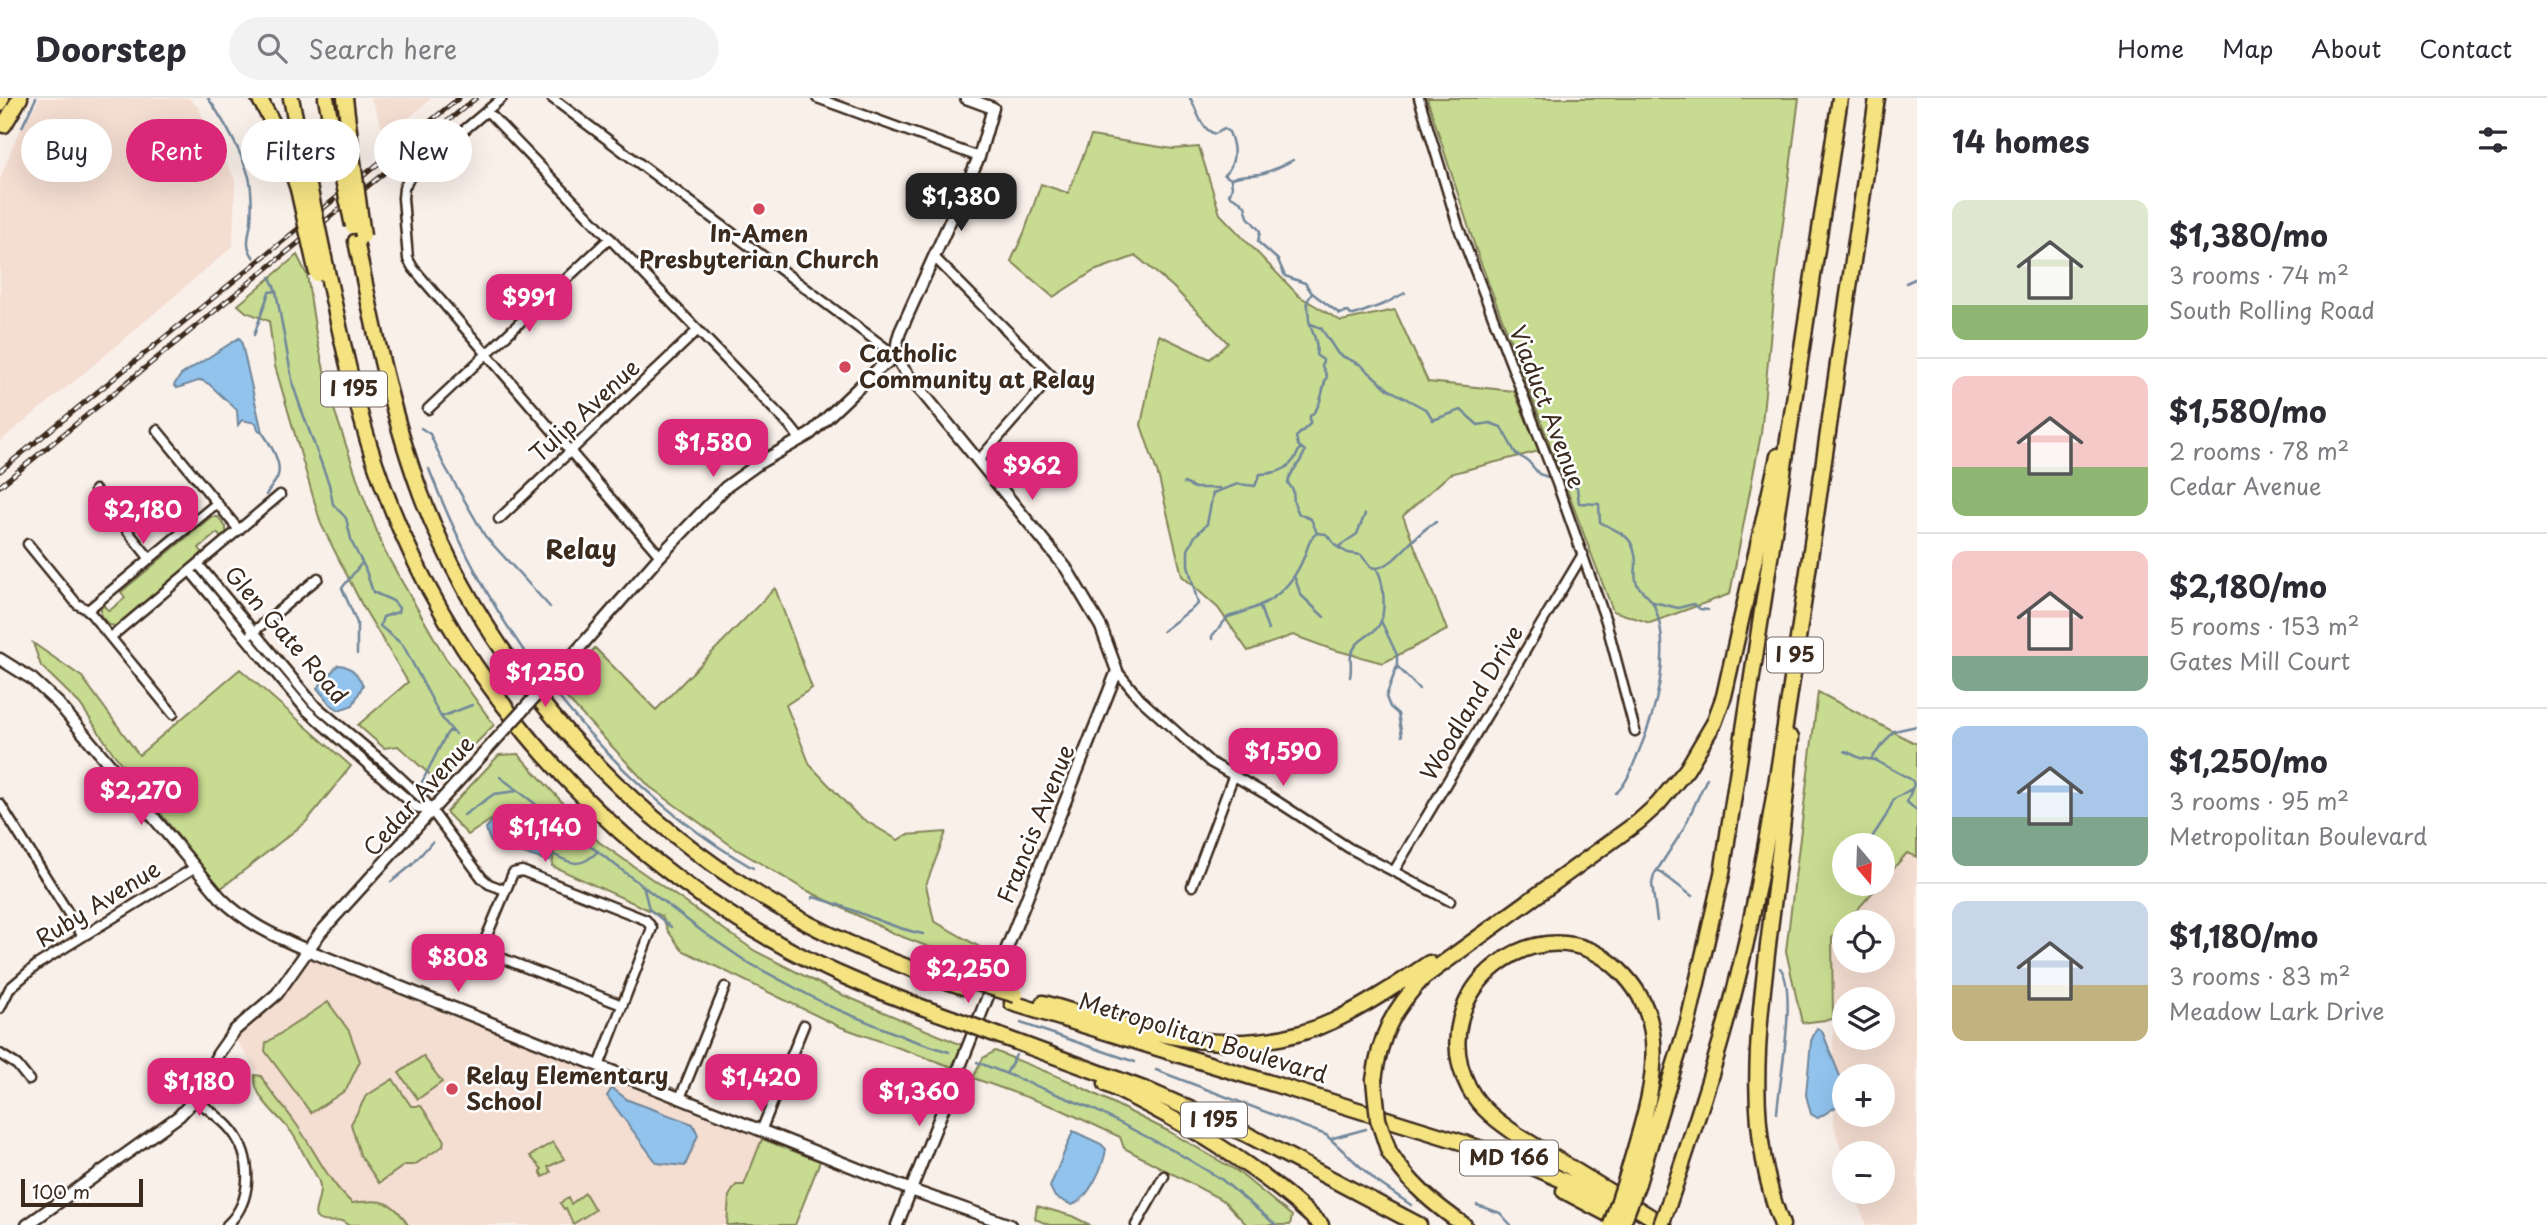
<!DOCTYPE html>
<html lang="en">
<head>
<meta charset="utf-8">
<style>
  :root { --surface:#fff; --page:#f2f2f3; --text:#2b2b33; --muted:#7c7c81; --line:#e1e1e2; --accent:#db2777 }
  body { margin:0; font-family:"Playpen Sans",sans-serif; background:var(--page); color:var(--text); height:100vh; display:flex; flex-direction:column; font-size:26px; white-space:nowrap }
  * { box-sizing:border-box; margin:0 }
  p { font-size:23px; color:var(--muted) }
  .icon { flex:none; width:38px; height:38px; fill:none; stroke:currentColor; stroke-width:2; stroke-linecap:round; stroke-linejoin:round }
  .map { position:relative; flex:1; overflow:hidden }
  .details { display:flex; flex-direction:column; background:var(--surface); width:630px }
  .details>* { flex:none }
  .top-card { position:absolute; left:21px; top:21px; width:665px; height:63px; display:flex; gap:14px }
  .needle { width:46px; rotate:161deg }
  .fabs { position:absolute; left:1832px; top:735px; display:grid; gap:14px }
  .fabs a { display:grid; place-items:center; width:63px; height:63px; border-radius:50%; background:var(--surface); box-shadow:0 7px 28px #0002; font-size:35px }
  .scale { position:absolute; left:21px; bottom:18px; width:122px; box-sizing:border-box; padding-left:7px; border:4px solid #3b2a1e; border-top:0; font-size:19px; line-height:24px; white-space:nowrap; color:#3b2a1e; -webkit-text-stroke:5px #fff; paint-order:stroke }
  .price { position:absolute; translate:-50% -60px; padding:0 16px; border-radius:14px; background:var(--accent); color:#fff; font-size:23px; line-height:46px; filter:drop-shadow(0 2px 4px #0008) }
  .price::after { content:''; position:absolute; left:50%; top:42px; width:21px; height:16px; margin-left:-10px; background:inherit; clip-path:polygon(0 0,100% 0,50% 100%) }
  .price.active { background:#222; color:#fff }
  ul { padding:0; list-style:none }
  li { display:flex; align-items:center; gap:21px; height:175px; padding:0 35px }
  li+li { border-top:2px solid var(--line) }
  li span { display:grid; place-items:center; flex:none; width:196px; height:140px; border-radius:14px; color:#555 }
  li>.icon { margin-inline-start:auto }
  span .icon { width:84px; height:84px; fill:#fffc; stroke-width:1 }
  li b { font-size:30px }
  h2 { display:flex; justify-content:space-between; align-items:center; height:84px; padding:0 35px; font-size:30px }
  .tag { padding:0 24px; border-radius:32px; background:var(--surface); box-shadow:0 7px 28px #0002; font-size:24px; line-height:63px }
  .tag.active { background:var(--accent); color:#fff }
  header { display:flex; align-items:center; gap:42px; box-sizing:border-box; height:98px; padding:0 35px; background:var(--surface); border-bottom:2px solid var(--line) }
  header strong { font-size:33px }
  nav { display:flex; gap:38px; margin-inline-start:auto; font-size:24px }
  .search { width:490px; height:63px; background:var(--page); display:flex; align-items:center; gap:18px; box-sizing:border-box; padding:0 24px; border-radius:38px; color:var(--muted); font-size:26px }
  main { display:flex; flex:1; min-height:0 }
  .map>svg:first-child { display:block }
</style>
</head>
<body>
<header>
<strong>Doorstep</strong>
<div class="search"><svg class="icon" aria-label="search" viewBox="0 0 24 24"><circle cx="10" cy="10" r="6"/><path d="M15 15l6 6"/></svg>Search here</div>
<nav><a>Home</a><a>Map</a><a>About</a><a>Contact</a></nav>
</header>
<main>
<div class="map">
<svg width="1917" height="1127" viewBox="0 0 1917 1127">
  <rect width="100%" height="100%" fill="#faf0ea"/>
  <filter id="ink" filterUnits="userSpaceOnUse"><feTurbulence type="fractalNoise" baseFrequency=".0143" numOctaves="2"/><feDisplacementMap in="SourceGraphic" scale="14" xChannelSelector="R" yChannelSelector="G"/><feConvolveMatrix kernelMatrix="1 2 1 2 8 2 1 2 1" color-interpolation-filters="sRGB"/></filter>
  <g filter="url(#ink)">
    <!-- built -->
    <path fill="#f4ddd1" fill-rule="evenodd" d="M40,0H188L198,9L235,82L233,148L89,271L0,343V81L16,40Z
      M371,0H432L386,39Z
      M1907,755L1917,759V1127H1866L1854,1094H1883V1055H1844V1062L1834,1027L1832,840L1844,826V863H1883V824H1846L1880,786H1883V782ZM1844,901H1883V940H1844ZM1844,978H1883V1017H1844Z
      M312,862L762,1041L728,1127H355L236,941L242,934L282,900L296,882L305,865Z"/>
    <!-- green -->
    <path fill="#c8dc91" stroke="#828358" stroke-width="2" d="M1427,0H1799L1776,180L1761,336L1730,496L1650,525L1613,513L1476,152Z
      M1091,38L1173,51L1199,49L1220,116L1299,198L1341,223L1395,212L1428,284L1514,293L1539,353L1450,376L1403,418L1447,532L1383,565L1331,551L1293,537L1248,553L1218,510L1182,478L1159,380L1141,327L1159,237L1210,261L1228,245L1172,188L1136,158L1094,173L1053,199L1011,163L1024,135L1041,86L1068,95Z
      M297,157L307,177L316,236L330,299L362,395L385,454L445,559L494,627L438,684L398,648L384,650L358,627L408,584L362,507L321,426L275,268L269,223L246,214L238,207Z
      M211,419H218L226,429V436L221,440L217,435L199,450L203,455L116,528L109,527L101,518V510L104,508L109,513L125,500L121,494Z
      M775,490L812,590L786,607L810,667L858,718L898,742L906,737L946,734L926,787L934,823L990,855L984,870L895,836L804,791L736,751L650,689L557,590L595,550L656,612Z
      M33,545L82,579L139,657L240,571L351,668L306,724L220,791L113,655L80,606L41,568Z
      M1818,594L1917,646V759L1907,755L1883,782V747H1844V786H1880L1832,840L1833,921L1802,925L1786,853Z
      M518,656L599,744L755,853L838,895L962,947L952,969L838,928L682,852L668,833L662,818L552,768L555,747L500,716L468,737L446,714L499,657Z
      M328,904L349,933L360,963L346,992L311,1015L265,953L266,945Z
      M995,953L1069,983L1168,1033L1237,1073L1292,1118L1290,1127H1247L1224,1103L1124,1050L1120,1039L1060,1011L973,980L983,960Z
      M423,958L442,984L418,1001L399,975Z
      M255,977L261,978C271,996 283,1007 294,1023C314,1050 326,1082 352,1105C381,1102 392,1100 408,1127H348L342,1123C299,1127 321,1111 320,1088C319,1081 315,1075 311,1069C304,1058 299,1045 292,1035C281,1019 252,1000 255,977Z
      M393,981L411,1008H421L444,1041L443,1048L414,1067H405L379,1085L360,1057L351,1026L366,998Z
      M762,1041L820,1063L795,1127H727L729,1098L736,1087H744Z
      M553,1044L564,1061L548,1069L551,1074L543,1079L540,1073L542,1071L530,1058Z
      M585,1095L595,1112L573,1126L566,1110L564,1111L560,1105L568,1100L571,1106Z
      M1037,1108L1072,1118L1090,1127H1049L1035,1121Z"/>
    <!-- water -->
    <path fill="#91c3ed" stroke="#6f869a" stroke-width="2" d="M239,240L241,242L262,334L258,332L256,325L242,322L238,327L237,312L209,286L201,282L177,290L174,287L181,277Z
      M338,567C350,567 358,577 363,587L353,607L339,612L330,606L317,590Z
      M502,720L550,746L553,756L550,762C541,763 533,757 523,756C503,752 491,756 486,730L492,723Z
      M1817,930L1822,933L1843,986L1839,1007L1818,1020L1811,1016L1806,997L1811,943Z
      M612,990L628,1002L693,1026L698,1037L685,1068L657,1065L607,998Z
      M1073,1033L1101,1046L1106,1051C1104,1067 1089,1101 1072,1107L1055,1099L1050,1089Z"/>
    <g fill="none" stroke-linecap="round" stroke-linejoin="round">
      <!-- stream -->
      <path stroke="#6f869a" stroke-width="2.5" d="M208,0C223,21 242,55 249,79C252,91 252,112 251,124C249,138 244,147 254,160
        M1190,0C1198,12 1199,30 1215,36L1224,31L1229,34C1235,48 1237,66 1224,77L1231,81L1232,90L1229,97L1240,103L1245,108L1248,119L1260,133L1258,144L1278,162L1285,178L1305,185L1312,195L1340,216L1347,213L1351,217H1354L1384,206L1405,195
        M22,29L36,0
        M1231,81C1241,76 1249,78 1260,76C1272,73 1282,68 1293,62
        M270,179L276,193L293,287L300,308L329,386L333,406L346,420L352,445L365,470L373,494L393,503L399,510L398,514L383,519L380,528L403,547L441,619L455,636
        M1906,185L1917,180
        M1312,195L1307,204C1309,210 1308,215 1309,222C1311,234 1319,243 1316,257L1323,262L1322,268L1327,278C1321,292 1323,308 1310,318V326L1296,339L1298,347L1305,353C1300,368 1290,372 1288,385L1293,392L1294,405L1299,416L1311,421L1317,435
        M1311,226L1321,230L1338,256L1361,267L1388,291L1427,312L1433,322L1461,312L1478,327L1490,325L1501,329L1516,356L1528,363L1539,376L1551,380
        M254,237L269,194L276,193
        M421,330L430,336L443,365L485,438L550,509
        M262,334C269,344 282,364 278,377C277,384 269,390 266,397
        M429,371C458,446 496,518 545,582
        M1564,383L1577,390L1579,405L1599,406L1600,424C1619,435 1635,436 1636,465C1636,471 1634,480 1637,486C1641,494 1650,498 1654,507C1673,554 1656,614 1637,658C1631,671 1627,686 1616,695
        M1184,385L1195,390H1219
        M1338,449L1357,436L1365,416
        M1376,470C1397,468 1413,435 1436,424
        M1294,478L1301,497L1324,519
        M1653,504L1678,510L1694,506L1700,511L1708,512
        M1260,509L1268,532
        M1381,523L1397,557V568L1386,599L1390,609L1398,616L1402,638
        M1163,533L1198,506L1188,467V452L1195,438L1207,426L1213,395L1238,386L1255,388L1260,376C1280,375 1292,371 1300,350
        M1212,541V538L1228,519C1264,509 1289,496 1304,459C1309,448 1308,441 1317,435L1326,436L1337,449L1348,455L1361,457L1371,469L1376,470C1385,482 1388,523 1374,533C1365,540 1355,544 1351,557C1350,563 1352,571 1350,579
        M357,556V525L342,490L361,466
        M1397,568L1419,591
        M549,587C605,659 674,725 753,770
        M441,619L472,607
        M1845,653L1860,660L1875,662L1912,682L1914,686L1907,704L1917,713
        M1871,661L1894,633L1917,628
        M500,679L703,834L747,864L829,908L909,941L949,954
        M422,684L446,637L449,633L452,634
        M464,717L494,696L517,693
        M1867,747L1886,718L1894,701L1911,691
        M553,756C572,767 582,770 598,753
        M1659,773L1692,798
        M391,784L412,767L432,744
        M643,787L649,811L671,829
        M812,801L813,799C851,808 885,829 923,836
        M1657,823L1652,786L1654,777L1683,732L1707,680
        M1021,925L1135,964
        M977,964L1091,1010L1176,1054L1221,1081L1276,1127
        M1156,972L1326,1037L1376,1083L1411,1107
        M1006,976L1016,957
        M1777,1015C1779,985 1798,890 1780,870
        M1333,1040L1366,1031
        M1477,1107L1500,1115L1511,1127"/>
      <!-- minor casing -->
      <g stroke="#3b2a1e" stroke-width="13">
        <path id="minor" d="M502,0L411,77L404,90L403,100L408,161L413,170L660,458
          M552,0L896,258
          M817,0L979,59
          M1419,0L1458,128L1558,388L1606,523L1635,633
          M487,13L790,328L801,342
          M934,159L1052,278L978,363
          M428,311L610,140
          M157,332L239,432
          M95,392L150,461
          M499,421L698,232
          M28,446L77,506L88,512L173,616
          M198,466L314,606L388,668L423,701L482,780L489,786L505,792
          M190,473L306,612L416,709L431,714
          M88,512L217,405
          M251,536L318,480
          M111,539L280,397
          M1117,573L1140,601L1210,664L1269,698L1349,750L1450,803
          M0,706L82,837
          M1394,773L1583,456
          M1192,788L1233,679
          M0,910L10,890L38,866L194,770
          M0,956L17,967L29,982
          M599,968L652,830L646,822L522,773L513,775L481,852L622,907
          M680,1000L725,889
          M195,1001C207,1011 222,1020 232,1033C253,1060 253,1103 227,1127
          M761,1033L804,927
          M1136,1127L1164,1078"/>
      </g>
      <!-- tertiary casing -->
      <g stroke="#3b2a1e" stroke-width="15">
        <path id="tertiary" d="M574,556L660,458L726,389L761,364L810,336L877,272L896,258
          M0,561L32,581L58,605L220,799C244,824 274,838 307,852L911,1092L1010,1127
          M27,1127L179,1018L195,1001L218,956L235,932L277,896L320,835L493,645
          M897,1127L1117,573L1101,529L1066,470L904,272C895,258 895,249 900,234L979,59L993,10L966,0"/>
      </g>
      <!-- primary casing -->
      <g stroke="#3b2a1e" stroke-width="18">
        <path id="primary" d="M0,7L3,0"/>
      </g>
      <!-- motorway casing -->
      <g stroke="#3b2a1e" stroke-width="19">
        <path id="motorway" d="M259,0L281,40L298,91
          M291,0L308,83
          M326,0L338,58
          M345,0L351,49
          M4,27L20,0
          M356,143C374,230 391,316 422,399C489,574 628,723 789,815C845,847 904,869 964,889
          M326,169C340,232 353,297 373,359C439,562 587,738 772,842C829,875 890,898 952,920
          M1012,905L1461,1044L1524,1065L1612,1104
          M1043,905C1138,932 1237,968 1333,923C1367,907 1398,886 1429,865
          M1000,938L1149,993L1246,1036L1419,1127
          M1374,982C1380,937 1393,911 1424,879L1638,724L1658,706L1687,671L1714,625L1724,598L1778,358
          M1106,986C1184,1024 1258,1067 1321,1127
          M1389,1054C1409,1085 1433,1106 1464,1127
          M1627,1078C1639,1035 1657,988 1653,943C1651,916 1639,891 1619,872C1543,798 1419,893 1469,990C1480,1011 1500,1025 1519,1038L1664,1127
          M1638,1085L1688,924L1722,776L1840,0
          M1564,1093L1623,1124
          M1669,1105C1696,1025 1723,944 1742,862C1771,739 1787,612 1806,487C1829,325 1853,162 1877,0
          M1782,1127C1744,1030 1758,932 1770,831C1778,768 1786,704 1791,640"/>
      </g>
      <!-- minor -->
      <use href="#minor" stroke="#fff" stroke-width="8"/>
      <!-- tertiary -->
      <use href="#tertiary" stroke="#fff" stroke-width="10"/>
      <!-- primary -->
      <use href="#primary" stroke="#f5e382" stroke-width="12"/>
      <!-- motorway -->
      <use href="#motorway" stroke="#f5e382" stroke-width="14"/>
      <!-- rail casing -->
      <g stroke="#3b2a1e" stroke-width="5">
        <path id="rail" d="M0,373L459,0
          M0,388L476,0"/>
      </g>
      <!-- rail -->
      <use href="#rail" stroke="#fff" stroke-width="2.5" stroke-dasharray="8" stroke-linecap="butt"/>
      <!-- tertiary-bridge casing -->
      <g stroke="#3b2a1e" stroke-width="15" stroke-linecap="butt">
        <path id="tertiary-bridge" d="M493,645L574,556"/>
      </g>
      <!-- motorway-bridge casing -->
      <g stroke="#3b2a1e" stroke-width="19" stroke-linecap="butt">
        <path id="motorway-bridge" d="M351,49L363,138
          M338,58L353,128
          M308,83L326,169
          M298,91L317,176
          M967,882L1016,897
          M952,920L1000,938
          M1374,982L1378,1021L1389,1054
          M1611,1127L1627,1078
          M1622,1127L1638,1085
          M1661,1127L1669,1105"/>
      </g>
      <!-- tertiary-bridge -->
      <use href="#tertiary-bridge" stroke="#fff" stroke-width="10"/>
      <!-- motorway-bridge -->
      <use href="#motorway-bridge" stroke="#f5e382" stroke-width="14"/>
    </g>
  </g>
  <!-- markers -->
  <g fill="#d1495b" stroke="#fff" stroke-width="2.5">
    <circle cx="759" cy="111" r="7"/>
    <circle cx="845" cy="269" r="7"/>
    <circle cx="452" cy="991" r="7"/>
  </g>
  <g text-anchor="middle" stroke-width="5" stroke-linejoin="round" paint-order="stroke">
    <!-- shield labels -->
    <g fill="#fff" stroke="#766a62" stroke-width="2">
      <rect x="321" y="273.5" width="66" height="35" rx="5"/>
      <rect x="1767" y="539.5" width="56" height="35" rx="5"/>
      <rect x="1181" y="1004.5" width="66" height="35" rx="5"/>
      <rect x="1460" y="1042.5" width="98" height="35" rx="5"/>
    </g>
    <g font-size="21" font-weight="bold" fill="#3b2a1e">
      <text x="354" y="298">I 195</text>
      <text x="1795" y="564">I 95</text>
      <text x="1214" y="1029">I 195</text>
      <text x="1509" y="1067">MD 166</text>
    </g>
    <!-- poi labels -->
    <g font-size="23" font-weight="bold" fill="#3b2a1e" stroke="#fff" text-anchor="start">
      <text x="759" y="144" text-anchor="middle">In-Amen<tspan x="759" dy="26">Presbyterian Church</tspan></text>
      <text x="859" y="264">Catholic<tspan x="859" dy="26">Community at Relay</tspan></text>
      <text x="466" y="986">Relay Elementary<tspan x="466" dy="26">School</tspan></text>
    </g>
    <!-- street labels -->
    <g font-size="23" fill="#3b2a1e" stroke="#fff">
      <text transform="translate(1547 309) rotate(69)" y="8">Viaduct Avenue</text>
      <text transform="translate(585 313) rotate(-43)" y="8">Tulip Avenue</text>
      <text transform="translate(286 537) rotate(49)" y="8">Glen Gate Road</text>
      <text transform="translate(1472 605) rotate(-59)" y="8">Woodland Drive</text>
      <text transform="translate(419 698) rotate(-48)" y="8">Cedar Avenue</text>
      <text transform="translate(1036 726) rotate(-68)" y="8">Francis Avenue</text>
      <text transform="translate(98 806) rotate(-32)" y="8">Ruby Avenue</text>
      <text transform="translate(1203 940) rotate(17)" y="8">Metropolitan Boulevard</text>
    </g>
    <!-- quarter labels -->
    <g font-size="26" font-weight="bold" fill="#3b2a1e" stroke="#fff">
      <text x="581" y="461">Relay</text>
    </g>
  </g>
</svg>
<div class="fabs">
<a><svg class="needle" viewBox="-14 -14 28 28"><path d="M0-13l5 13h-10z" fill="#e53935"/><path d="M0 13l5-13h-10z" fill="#7c7c81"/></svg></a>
<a><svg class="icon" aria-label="locate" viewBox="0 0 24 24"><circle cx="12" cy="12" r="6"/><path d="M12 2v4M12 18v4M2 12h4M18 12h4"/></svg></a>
<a><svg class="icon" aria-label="layers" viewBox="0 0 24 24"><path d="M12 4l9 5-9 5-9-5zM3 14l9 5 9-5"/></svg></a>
<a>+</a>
<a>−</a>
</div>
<div class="scale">100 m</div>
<b class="price active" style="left:961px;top:135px">$1,380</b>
<b class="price" style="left:529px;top:236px">$991</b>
<b class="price" style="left:713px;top:381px">$1,580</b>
<b class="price" style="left:1032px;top:404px">$962</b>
<b class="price" style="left:143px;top:448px">$2,180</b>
<b class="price" style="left:545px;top:611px">$1,250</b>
<b class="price" style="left:1283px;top:690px">$1,590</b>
<b class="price" style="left:141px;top:729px">$2,270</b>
<b class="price" style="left:545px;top:766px">$1,140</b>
<b class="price" style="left:458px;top:896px">$808</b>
<b class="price" style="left:968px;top:907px">$2,250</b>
<b class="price" style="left:761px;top:1016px">$1,420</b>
<b class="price" style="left:199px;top:1020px">$1,180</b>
<b class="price" style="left:919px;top:1030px">$1,360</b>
<div class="top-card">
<a class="tag">Buy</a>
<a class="tag active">Rent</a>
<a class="tag">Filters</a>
<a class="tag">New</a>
</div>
</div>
<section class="details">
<h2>14 homes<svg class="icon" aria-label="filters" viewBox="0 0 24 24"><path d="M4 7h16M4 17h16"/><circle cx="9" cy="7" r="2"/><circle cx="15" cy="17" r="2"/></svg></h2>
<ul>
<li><span style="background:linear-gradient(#dfe7d0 75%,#8fb573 0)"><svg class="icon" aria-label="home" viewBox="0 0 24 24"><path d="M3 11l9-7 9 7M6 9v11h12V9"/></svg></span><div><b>$1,380/mo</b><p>3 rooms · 74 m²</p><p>South Rolling Road</p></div></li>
<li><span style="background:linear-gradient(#f6c9c9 65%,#8fb573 0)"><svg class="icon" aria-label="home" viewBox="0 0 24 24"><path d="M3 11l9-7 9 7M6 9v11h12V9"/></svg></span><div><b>$1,580/mo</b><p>2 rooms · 78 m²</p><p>Cedar Avenue</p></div></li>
<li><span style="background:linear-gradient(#f6c9c9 75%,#7fa58c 0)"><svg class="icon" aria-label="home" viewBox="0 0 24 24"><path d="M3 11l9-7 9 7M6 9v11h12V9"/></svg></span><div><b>$2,180/mo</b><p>5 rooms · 153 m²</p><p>Gates Mill Court</p></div></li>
<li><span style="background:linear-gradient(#a9c7e8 65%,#7fa58c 0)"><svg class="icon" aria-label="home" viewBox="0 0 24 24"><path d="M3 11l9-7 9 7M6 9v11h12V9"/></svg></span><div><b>$1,250/mo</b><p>3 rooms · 95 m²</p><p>Metropolitan Boulevard</p></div></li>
<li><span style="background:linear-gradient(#c9d6e8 60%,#c2b280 0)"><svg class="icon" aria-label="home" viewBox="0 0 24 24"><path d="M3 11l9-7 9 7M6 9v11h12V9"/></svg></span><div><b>$1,180/mo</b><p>3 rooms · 83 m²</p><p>Meadow Lark Drive</p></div></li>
</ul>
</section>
</main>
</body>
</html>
